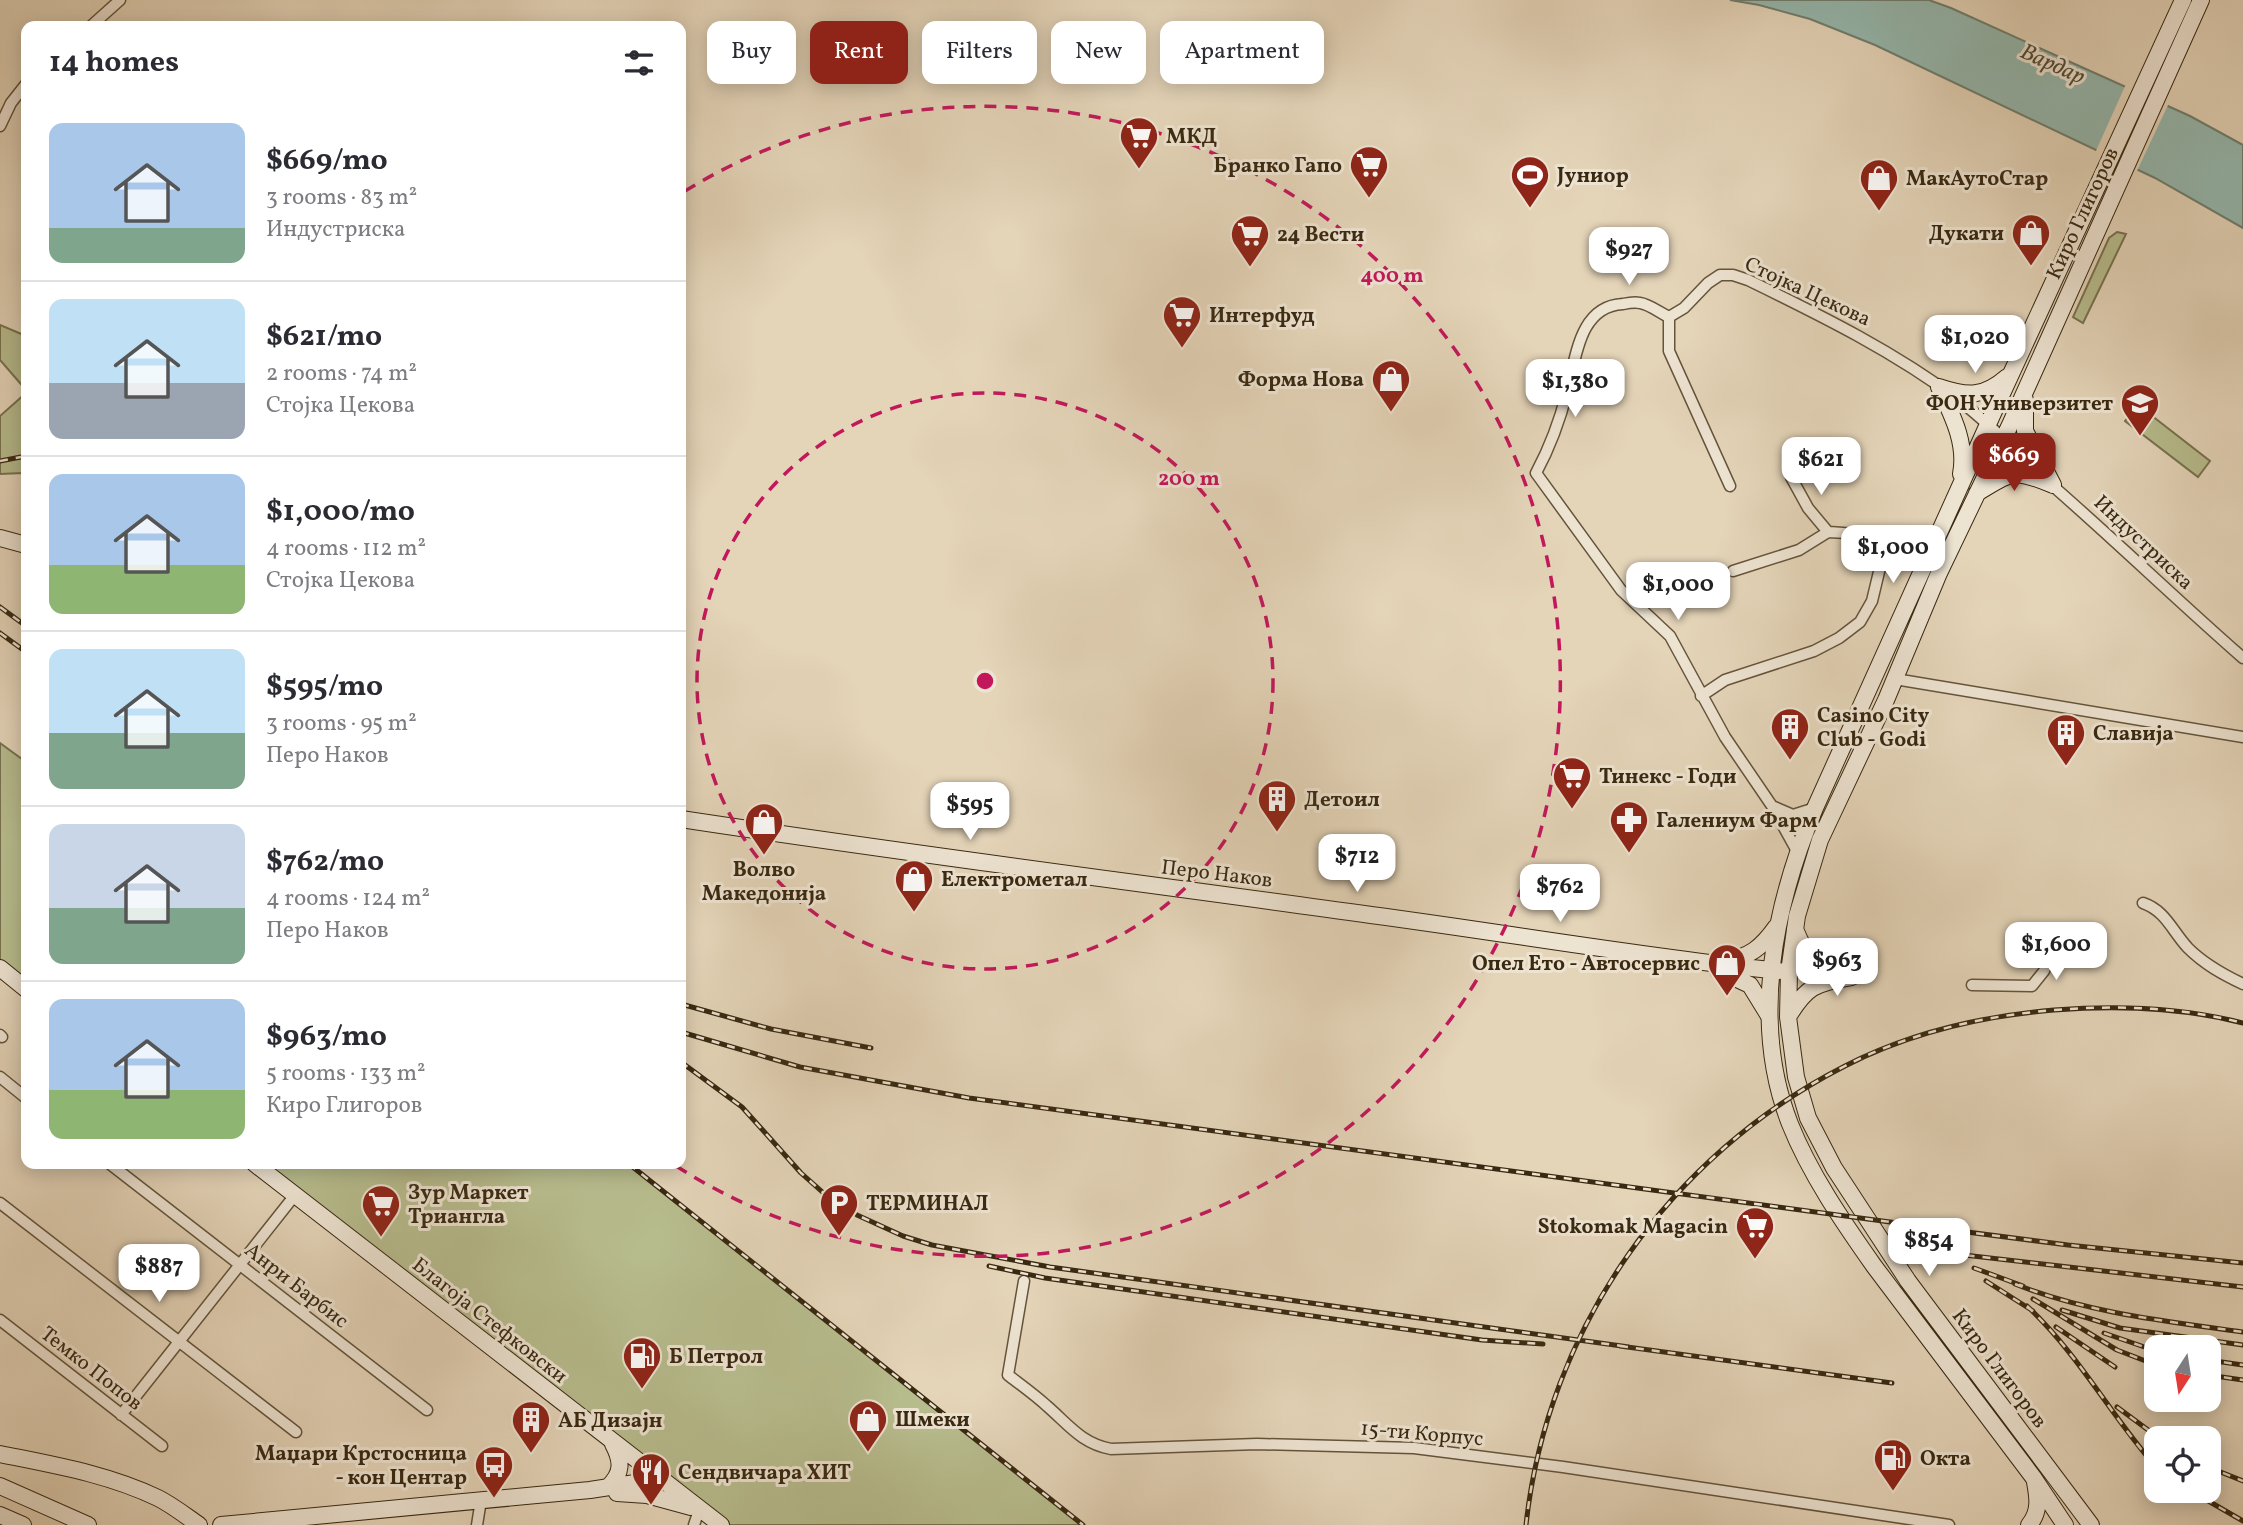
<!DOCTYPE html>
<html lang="en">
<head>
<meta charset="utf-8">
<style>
  :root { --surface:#fff; --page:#f7f7f7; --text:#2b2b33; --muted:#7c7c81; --line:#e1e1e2; --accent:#8f2418 }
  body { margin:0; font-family:Vollkorn,serif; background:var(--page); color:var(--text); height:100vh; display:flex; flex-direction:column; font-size:26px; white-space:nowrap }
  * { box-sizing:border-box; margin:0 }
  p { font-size:23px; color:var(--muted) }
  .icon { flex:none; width:38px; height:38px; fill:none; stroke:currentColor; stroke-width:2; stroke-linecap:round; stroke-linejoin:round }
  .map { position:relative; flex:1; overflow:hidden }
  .sheet { position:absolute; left:21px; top:21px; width:665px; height:1148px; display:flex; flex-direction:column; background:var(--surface); border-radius:14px; box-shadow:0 4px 18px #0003 }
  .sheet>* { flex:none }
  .top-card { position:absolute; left:707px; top:21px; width:665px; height:63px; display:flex; gap:14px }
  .needle { width:46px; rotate:192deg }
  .tools { position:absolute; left:2144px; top:1335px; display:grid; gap:14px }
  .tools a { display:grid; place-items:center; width:77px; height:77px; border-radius:14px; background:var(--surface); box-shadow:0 4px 18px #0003; font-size:35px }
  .price { position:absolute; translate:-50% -60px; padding:0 16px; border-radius:14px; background:#fff; color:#222; font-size:23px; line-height:46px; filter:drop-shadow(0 2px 4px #0008) }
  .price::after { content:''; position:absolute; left:50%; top:42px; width:21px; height:16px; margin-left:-10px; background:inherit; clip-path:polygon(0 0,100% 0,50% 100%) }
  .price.selected { background:var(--accent); color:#fff }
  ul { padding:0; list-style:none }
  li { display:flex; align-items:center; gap:21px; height:175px; padding:0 28px }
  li+li { border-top:2px solid var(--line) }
  li span { display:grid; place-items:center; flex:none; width:196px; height:140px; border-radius:14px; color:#555 }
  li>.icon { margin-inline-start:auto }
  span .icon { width:84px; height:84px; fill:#fffc; stroke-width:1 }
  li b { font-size:30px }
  h2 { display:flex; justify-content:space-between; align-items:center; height:84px; padding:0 28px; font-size:30px }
  .tag { padding:0 24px; border-radius:14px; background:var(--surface); box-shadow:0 4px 18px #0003; font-size:24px; line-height:63px }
  .tag.selected { background:var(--accent); color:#fff }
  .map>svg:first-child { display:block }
</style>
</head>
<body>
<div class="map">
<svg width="2243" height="1525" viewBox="0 0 2243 1525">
  <rect width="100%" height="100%" fill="#e4d4b8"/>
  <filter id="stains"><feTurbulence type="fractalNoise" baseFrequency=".00286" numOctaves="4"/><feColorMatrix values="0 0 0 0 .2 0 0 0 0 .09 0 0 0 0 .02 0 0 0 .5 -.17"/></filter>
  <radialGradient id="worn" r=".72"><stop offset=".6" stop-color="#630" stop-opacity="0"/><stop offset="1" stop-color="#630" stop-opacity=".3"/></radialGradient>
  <!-- green -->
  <path fill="#b7bc8d" stroke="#78724f" stroke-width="2" d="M2117,232L2126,234L2083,323L2073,317L2109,238Z
    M0,325L26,336V390L0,360Z
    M26,393V459L23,473L0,474V416Z
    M2138,405L2210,461L2198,477L2125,421Z
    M0,743L26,762V988L0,968Z
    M256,1164H629L1083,1525H729Z"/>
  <!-- water -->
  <path fill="#95b8ae" stroke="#707f6f" stroke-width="2" d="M1730,0H1929L1951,8L2190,116L2243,145V228L2155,178L1875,45L1810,19L1759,5Z"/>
  <!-- pier -->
  <path fill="#e4d4b8" d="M2126,84L2169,103L2136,173L2095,153Z"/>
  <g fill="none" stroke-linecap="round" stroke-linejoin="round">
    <!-- street casing -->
    <g stroke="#64543b" stroke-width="13">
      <path id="street" d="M91,26L120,0
        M0,126L11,103L26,84
        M1669,317V351L1730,486
        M1791,477L1808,508L1828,532
        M1895,679L2243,737
        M1701,696L1725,680L1814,651L1839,638L1860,622L1872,601L1884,551C1880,533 1844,533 1828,532L1799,550L1733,571
        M1772,806L1793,815L1815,808
        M1797,851L1772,806L1725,737L1670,636L1621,590L1536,473C1550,447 1560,420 1567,392C1576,358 1579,306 1623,304C1628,303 1635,302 1640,303C1649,304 1660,313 1669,317L1684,308L1708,283L1720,275H1733L1748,280C1822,316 1895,352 1960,401C1994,427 2023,459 2054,487C2118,543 2179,602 2243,658
        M2143,903C2166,911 2172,931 2188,948C2204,964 2222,974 2243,984
        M1972,985L2032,986L2044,971L2052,951L2083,956
        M0,1035L2,1037
        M0,1077L26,1098
        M110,1164L427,1410
        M0,1203L296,1432
        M1024,1281L1008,1375C1021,1385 1035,1395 1047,1406C1069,1425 1081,1443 1111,1449L1257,1444L1414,1448L1563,1467L1949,1525
        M0,1320L162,1446
        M121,1415L295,1195
        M477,1525L481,1500
        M694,1525L699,1510"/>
    </g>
    <!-- secondary casing -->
    <g stroke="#392911" stroke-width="18">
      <path id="secondary" d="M1939,387C1952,415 1967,443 1961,474
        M1939,387C1968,397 1984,397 2007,377
        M2025,400V431L2053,485
        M1977,493C2012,472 2013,468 2053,485
        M0,538L26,545
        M681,819C910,854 1141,883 1371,915C1507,933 1643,957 1779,971
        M1795,929C1807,959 1815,967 1846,975
        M1724,961C1749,958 1762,947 1776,927
        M0,968L26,989
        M1718,970L1750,985L1769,1016
        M1788,1017C1808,984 1816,984 1852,977
        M255,1164L721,1525
        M0,1454C54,1465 108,1474 158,1498C172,1505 186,1516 199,1525
        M0,1486L88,1525
        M608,1487C623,1473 622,1461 613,1444
        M617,1493L647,1495L691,1507
        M0,1515L23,1525
        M221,1525L590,1490L661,1479
        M2029,1525C2040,1512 2038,1498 2035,1482
        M2065,1525L2033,1477L1874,1266C1843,1222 1810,1174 1790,1124C1750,1022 1774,906 1815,808L1994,411L2183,0
        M2091,1525L1908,1281L1834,1168L1808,1118L1796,1077L1788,1017L1789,972L1797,916L1820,840L1886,700L1939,573L2010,425L2201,0"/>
    </g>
    <!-- street -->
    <use href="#street" stroke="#ede3d1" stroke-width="10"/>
    <!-- secondary -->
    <use href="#secondary" stroke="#ede3d1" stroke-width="16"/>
    <!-- rail casing -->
    <g stroke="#392911" stroke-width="5">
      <path id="rail" d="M0,461L26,456
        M0,607L26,626
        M0,633L26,652
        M681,1004L771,1029L871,1048
        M681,1032L800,1067L969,1098L1905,1224L2068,1245L2243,1263
        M681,1062L742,1107L801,1173L828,1197L857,1215L903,1236L932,1245L1050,1267L1629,1347
        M629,1164L1083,1525
        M1903,1248L2243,1287
        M989,1266L1045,1278L1482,1340L1543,1344
        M1974,1268L2023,1286
        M1986,1281L2033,1311
        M2015,1284C2088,1313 2165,1321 2243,1332
        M2033,1299L2117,1350L2156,1365
        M2027,1306C2080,1356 2109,1413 2156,1467
        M2062,1310L2120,1328L2243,1345
        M2056,1327L2115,1367
        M2104,1333L2156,1351
        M1620,1346L1892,1383
        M2208,1360L2243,1365
        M2208,1375L2243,1380
        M2117,1407L2159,1438
        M2208,1467L2243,1481
        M2191,1491L2243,1521
        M1526,1525C1547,1329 1670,1155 1845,1066C1909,1033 1982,1016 2054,1010C2117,1005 2181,1007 2243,1023"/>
    </g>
    <!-- rail -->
    <use href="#rail" stroke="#ede3d1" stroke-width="2.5" stroke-dasharray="8" stroke-linecap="butt"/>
  </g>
  <!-- distance rings -->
  <g fill="none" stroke="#c2185b" stroke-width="3.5" stroke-dasharray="12 9">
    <circle cx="985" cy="681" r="288"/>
    <path d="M685 191A575 575 0 1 1 676 1166"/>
  </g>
  <!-- icons -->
  <defs>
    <g id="supermarket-pin" transform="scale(2.0125)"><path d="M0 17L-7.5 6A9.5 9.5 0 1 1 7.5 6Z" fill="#8f2418" stroke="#ede3d1"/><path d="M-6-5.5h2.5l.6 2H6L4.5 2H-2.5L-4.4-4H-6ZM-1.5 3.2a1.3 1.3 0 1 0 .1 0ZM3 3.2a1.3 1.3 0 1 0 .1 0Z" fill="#fff"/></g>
    <g id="stadium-pin" transform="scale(2.0125)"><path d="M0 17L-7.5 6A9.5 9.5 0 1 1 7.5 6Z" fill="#8f2418" stroke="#ede3d1"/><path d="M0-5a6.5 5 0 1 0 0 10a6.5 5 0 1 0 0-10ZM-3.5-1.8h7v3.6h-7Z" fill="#fff"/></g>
    <g id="shop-pin" transform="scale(2.0125)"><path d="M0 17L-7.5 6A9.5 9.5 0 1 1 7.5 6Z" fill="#8f2418" stroke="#ede3d1"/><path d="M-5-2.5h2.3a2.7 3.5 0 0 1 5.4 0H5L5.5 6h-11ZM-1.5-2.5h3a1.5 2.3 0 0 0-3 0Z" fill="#fff"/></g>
    <g id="university-pin" transform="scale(2.0125)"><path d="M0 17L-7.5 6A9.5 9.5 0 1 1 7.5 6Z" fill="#8f2418" stroke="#ede3d1"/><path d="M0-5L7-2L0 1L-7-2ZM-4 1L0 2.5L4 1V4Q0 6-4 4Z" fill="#fff"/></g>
    <g id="building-pin" transform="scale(2.0125)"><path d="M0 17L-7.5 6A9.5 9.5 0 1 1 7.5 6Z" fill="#8f2418" stroke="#ede3d1"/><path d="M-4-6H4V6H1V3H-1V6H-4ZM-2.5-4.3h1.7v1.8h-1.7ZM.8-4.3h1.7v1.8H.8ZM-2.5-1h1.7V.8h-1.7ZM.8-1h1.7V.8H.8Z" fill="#fff"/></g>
    <g id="pharmacy-pin" transform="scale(2.0125)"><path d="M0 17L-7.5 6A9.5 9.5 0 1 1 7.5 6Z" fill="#8f2418" stroke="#ede3d1"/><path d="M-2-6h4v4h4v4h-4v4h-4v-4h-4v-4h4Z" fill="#fff"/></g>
    <g id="parking-pin" transform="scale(2.0125)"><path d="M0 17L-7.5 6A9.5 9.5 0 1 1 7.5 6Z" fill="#8f2418" stroke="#ede3d1"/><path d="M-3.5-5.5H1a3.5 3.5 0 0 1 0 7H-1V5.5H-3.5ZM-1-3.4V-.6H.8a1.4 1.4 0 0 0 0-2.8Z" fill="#fff"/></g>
    <g id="fuel-pin" transform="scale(2.0125)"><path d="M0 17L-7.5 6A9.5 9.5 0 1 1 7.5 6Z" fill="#8f2418" stroke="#ede3d1"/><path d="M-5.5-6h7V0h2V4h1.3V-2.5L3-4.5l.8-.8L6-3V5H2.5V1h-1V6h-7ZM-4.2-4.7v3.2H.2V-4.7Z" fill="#fff"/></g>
    <g id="bus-pin" transform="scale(2.0125)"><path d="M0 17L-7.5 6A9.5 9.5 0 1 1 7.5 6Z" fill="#8f2418" stroke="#ede3d1"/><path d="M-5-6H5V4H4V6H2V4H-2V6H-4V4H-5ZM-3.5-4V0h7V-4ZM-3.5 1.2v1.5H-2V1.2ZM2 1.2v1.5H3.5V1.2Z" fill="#fff"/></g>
    <g id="restaurant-pin" transform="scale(2.0125)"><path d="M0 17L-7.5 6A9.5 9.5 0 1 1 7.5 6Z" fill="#8f2418" stroke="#ede3d1"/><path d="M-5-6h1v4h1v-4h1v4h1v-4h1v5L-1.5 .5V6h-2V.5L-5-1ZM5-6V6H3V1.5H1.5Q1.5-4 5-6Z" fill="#fff"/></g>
  </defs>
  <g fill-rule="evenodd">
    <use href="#supermarket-pin" x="1139" y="136"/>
    <use href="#supermarket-pin" x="1369" y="165"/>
    <use href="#stadium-pin" x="1530" y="175"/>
    <use href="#shop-pin" x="1879" y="178"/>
    <use href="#shop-pin" x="2031" y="233"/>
    <use href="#supermarket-pin" x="1250" y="234"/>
    <use href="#supermarket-pin" x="1182" y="315"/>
    <use href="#shop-pin" x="1391" y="379"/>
    <use href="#university-pin" x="2140" y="403"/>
    <use href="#building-pin" x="1790" y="727"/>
    <use href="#building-pin" x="2066" y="733"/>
    <use href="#supermarket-pin" x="1572" y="776"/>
    <use href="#building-pin" x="1277" y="799"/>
    <use href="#pharmacy-pin" x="1629" y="820"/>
    <use href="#shop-pin" x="764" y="822"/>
    <use href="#shop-pin" x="914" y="879"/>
    <use href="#shop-pin" x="1727" y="963"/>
    <use href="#parking-pin" x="839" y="1203"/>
    <use href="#supermarket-pin" x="381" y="1204"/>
    <use href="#supermarket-pin" x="1755" y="1226"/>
    <use href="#fuel-pin" x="642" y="1356"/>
    <use href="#shop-pin" x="868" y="1419"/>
    <use href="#building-pin" x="531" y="1420"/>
    <use href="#fuel-pin" x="1893" y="1458"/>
    <use href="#bus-pin" x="494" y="1465"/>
    <use href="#restaurant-pin" x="651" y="1472"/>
  </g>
  <g text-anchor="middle" stroke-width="6" stroke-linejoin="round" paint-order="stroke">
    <!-- poi labels -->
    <g font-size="21" font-weight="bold" fill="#392911" stroke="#ede3d1" text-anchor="start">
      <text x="1166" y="143">МКД</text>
      <text x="1342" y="172" text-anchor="end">Бранко Гапо</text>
      <text x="1557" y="182">Јуниор</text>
      <text x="1906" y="185">МакАутоСтар</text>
      <text x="2004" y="240" text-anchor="end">Дукати</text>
      <text x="1277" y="241">24 Вести</text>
      <text x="1209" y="322">Интерфуд</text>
      <text x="1364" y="386" text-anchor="end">Форма Нова</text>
      <text x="2113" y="410" text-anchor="end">ФОН Универзитет</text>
      <text x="1817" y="722">Casino City<tspan x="1817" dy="24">Club - Godi</tspan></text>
      <text x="2093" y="740">Славија</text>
      <text x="1599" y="783">Тинекс - Годи</text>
      <text x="1304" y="806">Детоил</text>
      <text x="1656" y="827">Галениум Фарм</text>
      <text x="764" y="876" text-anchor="middle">Волво<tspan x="764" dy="24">Македонија</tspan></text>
      <text x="941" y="886">Електрометал</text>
      <text x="1700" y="970" text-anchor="end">Опел Ето - Автосервис</text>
      <text x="408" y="1199">Зур Маркет<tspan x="408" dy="24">Триангла</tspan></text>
      <text x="866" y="1210">ТЕРМИНАЛ</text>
      <text x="1728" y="1233" text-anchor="end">Stokomak Magacin</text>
      <text x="669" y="1363">Б Петрол</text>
      <text x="895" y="1426">Шмеки</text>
      <text x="558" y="1427">АБ Дизајн</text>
      <text x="467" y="1460" text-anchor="end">Маџари Крстосница<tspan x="467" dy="24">- кон Центар</tspan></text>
      <text x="1920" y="1465">Окта</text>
      <text x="678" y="1479">Сендвичара ХИТ</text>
    </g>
    <!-- street labels -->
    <g font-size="21" fill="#392911" stroke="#ede3d1">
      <text transform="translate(2082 213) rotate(-65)" y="7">Киро Глигоров</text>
      <text transform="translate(1808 291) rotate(25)" y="7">Стојка Цекова</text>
      <text transform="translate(2144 542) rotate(43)" y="7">Индустриска</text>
      <text transform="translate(1217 873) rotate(7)" y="7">Перо Наков</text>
      <text transform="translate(297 1285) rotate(38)" y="7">Анри Барбис</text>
      <text transform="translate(490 1320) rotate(38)" y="7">Благоја Стефковски</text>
      <text transform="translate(92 1368) rotate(38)" y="7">Темко Попов</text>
      <text transform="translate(2000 1368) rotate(53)" y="7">Киро Глигоров</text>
      <text transform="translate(1422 1433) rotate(5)" y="7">15-ти Корпус</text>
    </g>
    <!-- water labels -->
    <g font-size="23" font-style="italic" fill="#504d38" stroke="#ede3d1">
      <text transform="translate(2053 63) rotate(24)" y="8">Вардар</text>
    </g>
  </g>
  <circle cx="985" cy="681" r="10" fill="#c2185b" stroke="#ede3d1" stroke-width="3.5"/>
  <g font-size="21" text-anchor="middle" font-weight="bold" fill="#c2185b" stroke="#ede3d1" stroke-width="6" stroke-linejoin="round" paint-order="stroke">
    <text x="1392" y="282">400 m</text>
    <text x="1189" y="485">200 m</text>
  </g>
  <rect width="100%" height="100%" filter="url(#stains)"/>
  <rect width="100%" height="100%" fill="url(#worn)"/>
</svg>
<div class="tools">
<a><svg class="needle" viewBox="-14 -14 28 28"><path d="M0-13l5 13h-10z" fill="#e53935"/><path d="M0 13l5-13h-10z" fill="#7c7c81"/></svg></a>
<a><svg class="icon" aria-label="locate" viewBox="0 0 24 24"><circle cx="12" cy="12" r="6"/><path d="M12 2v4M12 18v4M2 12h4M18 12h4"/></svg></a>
</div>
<b class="price" style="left:1629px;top:287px">$927</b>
<b class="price" style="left:1975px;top:375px">$1,020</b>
<b class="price" style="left:1575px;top:419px">$1,380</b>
<b class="price selected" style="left:2014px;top:493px">$669</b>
<b class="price" style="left:1821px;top:497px">$621</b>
<b class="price" style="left:1893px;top:585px">$1,000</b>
<b class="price" style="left:1678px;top:622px">$1,000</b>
<b class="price" style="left:970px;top:842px">$595</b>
<b class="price" style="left:1357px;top:894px">$712</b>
<b class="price" style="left:1560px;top:924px">$762</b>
<b class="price" style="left:2056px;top:982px">$1,600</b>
<b class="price" style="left:1837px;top:998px">$963</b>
<b class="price" style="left:1929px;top:1278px">$854</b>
<b class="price" style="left:159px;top:1304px">$887</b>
<div class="top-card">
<a class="tag">Buy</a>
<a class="tag selected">Rent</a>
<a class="tag">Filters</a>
<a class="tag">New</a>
<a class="tag">Apartment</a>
</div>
<section class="sheet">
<h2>14 homes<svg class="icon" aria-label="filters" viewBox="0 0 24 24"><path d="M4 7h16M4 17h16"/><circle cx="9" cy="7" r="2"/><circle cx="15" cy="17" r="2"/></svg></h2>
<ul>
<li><span style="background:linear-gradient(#a9c7e8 75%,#7fa58c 0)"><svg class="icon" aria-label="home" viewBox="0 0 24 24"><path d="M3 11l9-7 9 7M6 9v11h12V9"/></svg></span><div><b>$669/mo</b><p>3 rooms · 83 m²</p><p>Индустриска</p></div></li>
<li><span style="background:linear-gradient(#bfe0f5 60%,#9aa5b1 0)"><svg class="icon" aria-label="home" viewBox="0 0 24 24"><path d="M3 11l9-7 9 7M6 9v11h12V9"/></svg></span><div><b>$621/mo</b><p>2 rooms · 74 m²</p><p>Стојка Цекова</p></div></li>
<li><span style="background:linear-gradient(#a9c7e8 65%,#8fb573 0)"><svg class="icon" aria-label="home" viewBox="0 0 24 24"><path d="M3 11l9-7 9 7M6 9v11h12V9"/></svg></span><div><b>$1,000/mo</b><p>4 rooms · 112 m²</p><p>Стојка Цекова</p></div></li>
<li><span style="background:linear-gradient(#bfe0f5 60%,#7fa58c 0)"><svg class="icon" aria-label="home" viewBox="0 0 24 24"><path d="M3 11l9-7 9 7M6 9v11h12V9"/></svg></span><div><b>$595/mo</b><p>3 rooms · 95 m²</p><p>Перо Наков</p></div></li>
<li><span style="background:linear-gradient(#c9d6e8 60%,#7fa58c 0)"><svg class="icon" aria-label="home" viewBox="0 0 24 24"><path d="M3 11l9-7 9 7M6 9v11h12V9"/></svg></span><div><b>$762/mo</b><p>4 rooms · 124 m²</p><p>Перо Наков</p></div></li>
<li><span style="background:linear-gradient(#a9c7e8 65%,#8fb573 0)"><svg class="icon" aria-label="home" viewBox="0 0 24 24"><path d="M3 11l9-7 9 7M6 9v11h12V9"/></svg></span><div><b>$963/mo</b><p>5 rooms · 133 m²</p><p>Киро Глигоров</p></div></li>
</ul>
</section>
</div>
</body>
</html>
